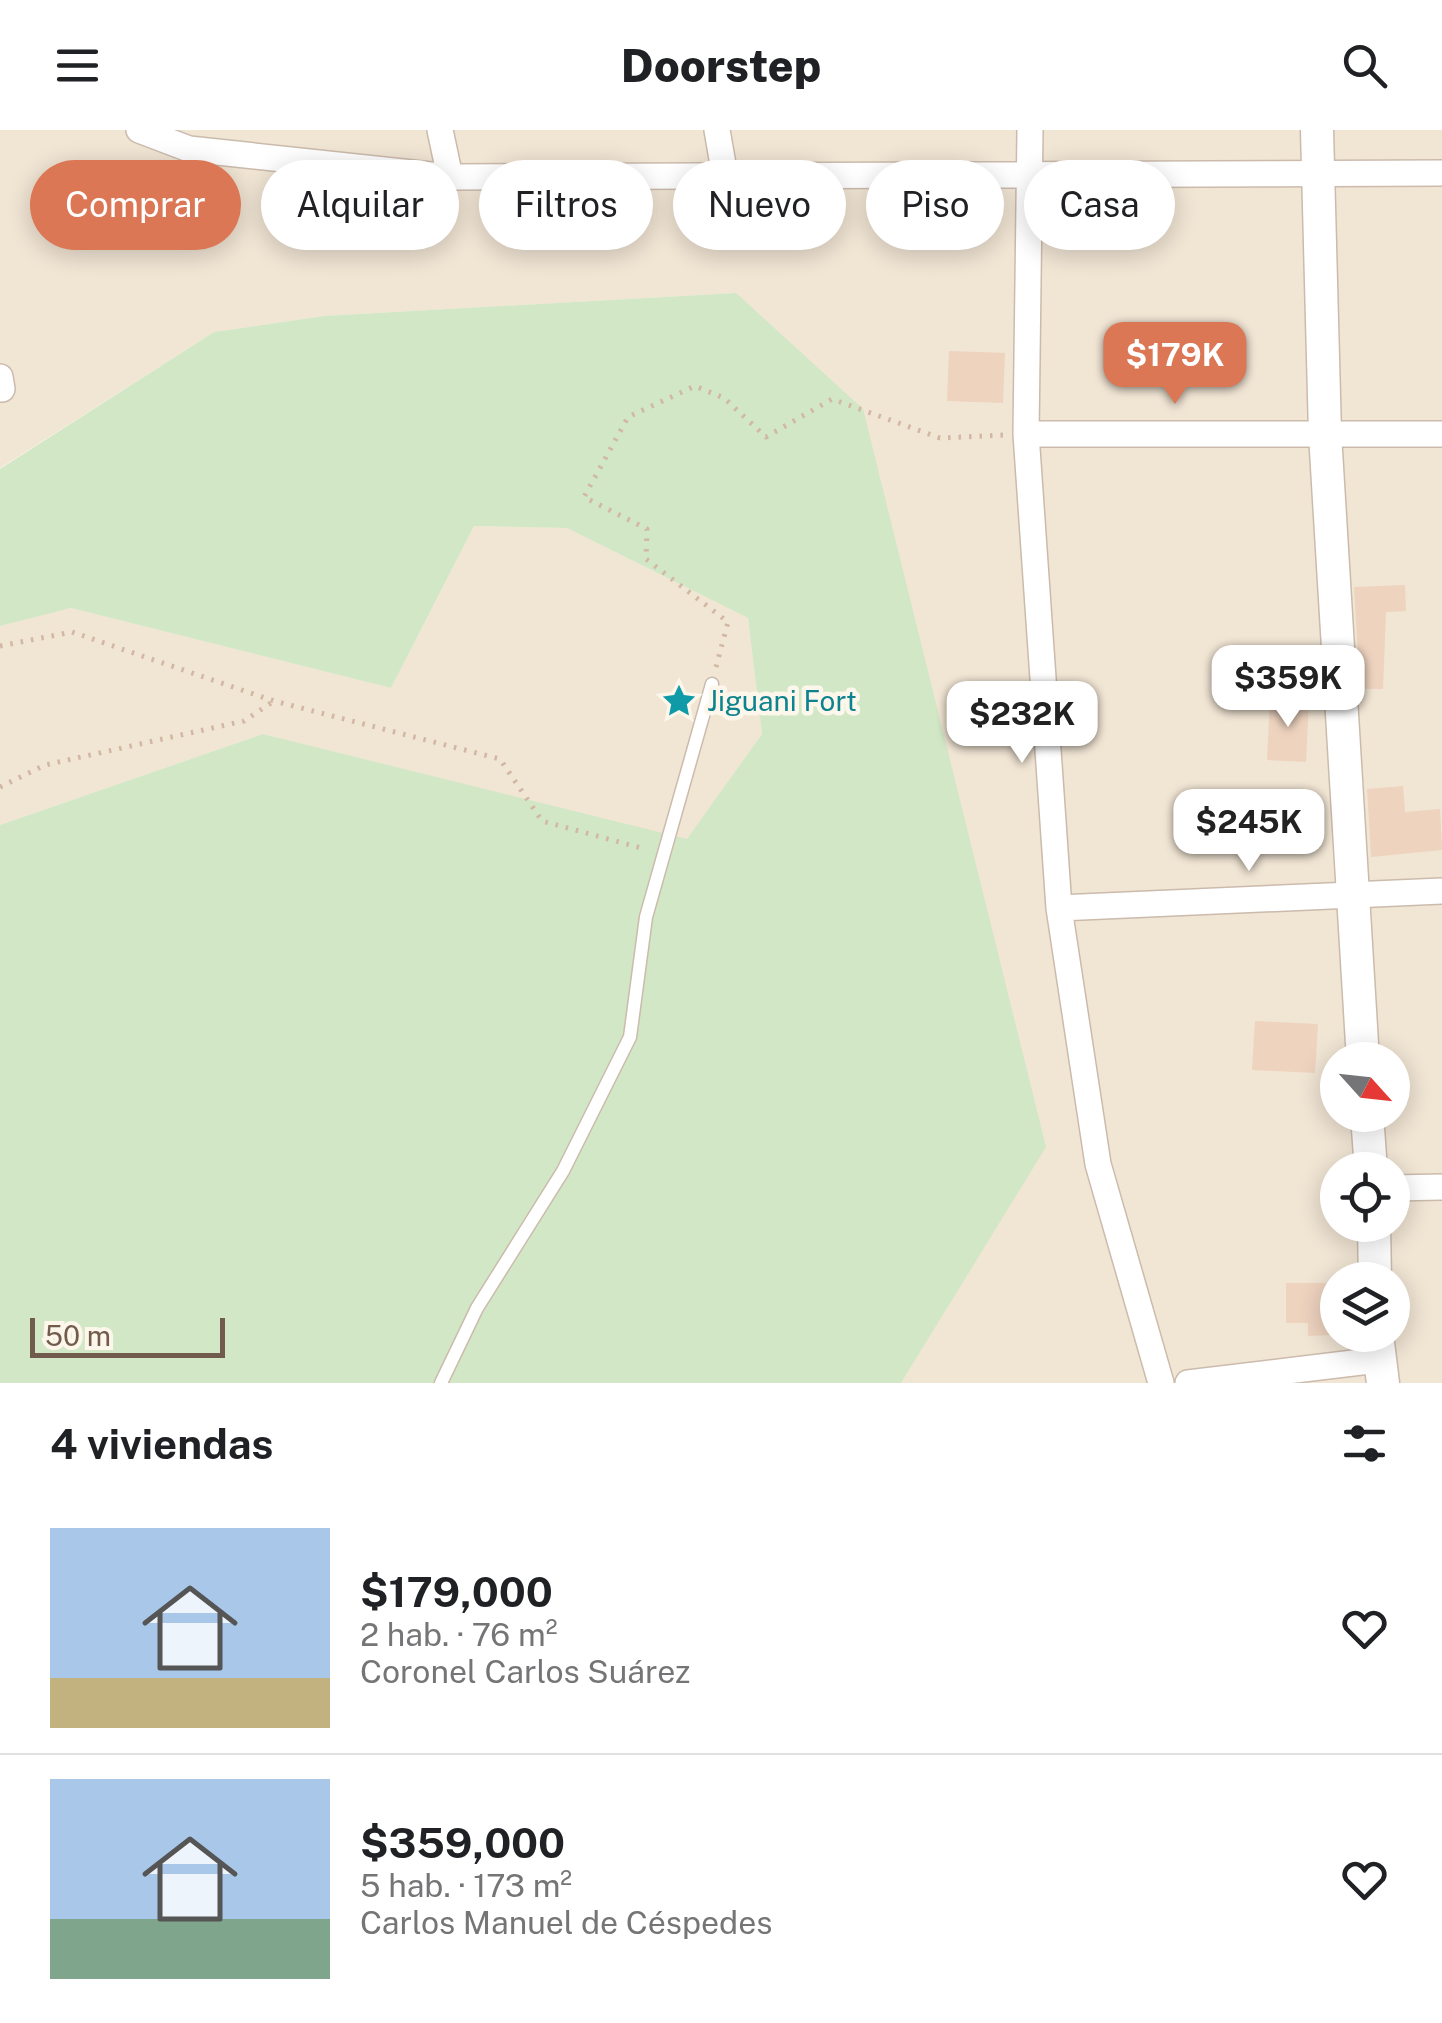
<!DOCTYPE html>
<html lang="es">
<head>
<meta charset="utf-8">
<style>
  :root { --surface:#fff; --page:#f6f6f6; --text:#202124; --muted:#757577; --line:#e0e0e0; --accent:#db7754 }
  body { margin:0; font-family:"Public Sans",sans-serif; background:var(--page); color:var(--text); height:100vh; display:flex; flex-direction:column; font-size:38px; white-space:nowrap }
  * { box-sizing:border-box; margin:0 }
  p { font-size:32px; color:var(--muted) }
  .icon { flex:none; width:55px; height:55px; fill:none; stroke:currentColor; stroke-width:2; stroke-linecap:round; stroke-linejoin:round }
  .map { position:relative; height:1253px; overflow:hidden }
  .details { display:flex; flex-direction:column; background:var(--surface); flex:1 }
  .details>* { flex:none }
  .guide { position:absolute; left:30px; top:30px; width:1382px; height:90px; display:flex; gap:20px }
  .needle { width:65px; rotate:117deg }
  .buttons { position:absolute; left:1320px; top:912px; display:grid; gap:20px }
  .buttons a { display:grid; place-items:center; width:90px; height:90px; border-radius:50%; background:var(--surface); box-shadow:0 5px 25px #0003; font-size:50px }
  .scale { position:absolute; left:30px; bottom:25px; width:195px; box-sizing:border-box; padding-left:10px; border:5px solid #715b4c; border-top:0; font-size:28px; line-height:35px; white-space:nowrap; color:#715b4c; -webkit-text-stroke:8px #fdf7eb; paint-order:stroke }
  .price { position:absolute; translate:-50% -85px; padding:0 22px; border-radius:20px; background:#fff; color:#222; font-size:32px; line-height:65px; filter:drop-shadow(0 2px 5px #0008) }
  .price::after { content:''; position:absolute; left:50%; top:60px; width:30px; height:22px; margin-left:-15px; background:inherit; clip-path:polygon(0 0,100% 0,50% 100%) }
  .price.current { background:var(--accent); color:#fff }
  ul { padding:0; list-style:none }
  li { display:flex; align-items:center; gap:30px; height:250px; padding:0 50px }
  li+li { border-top:2px solid var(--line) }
  li span { display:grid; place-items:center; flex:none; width:280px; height:200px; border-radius:0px; color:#555 }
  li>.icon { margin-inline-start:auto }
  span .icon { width:120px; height:120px; fill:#fffc; stroke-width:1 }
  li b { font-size:42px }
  h2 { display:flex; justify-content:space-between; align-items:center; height:120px; padding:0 50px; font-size:42px }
  .tag { padding:0 35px; border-radius:45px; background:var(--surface); box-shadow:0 5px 25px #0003; font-size:35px; line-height:90px }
  .tag.current { background:var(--accent); color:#fff }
  header { display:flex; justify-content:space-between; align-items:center; height:130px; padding:0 50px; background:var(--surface); font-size:45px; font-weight:800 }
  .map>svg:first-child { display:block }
</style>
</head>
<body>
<header><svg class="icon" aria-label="menu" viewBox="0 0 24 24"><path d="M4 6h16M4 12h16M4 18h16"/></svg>Doorstep<svg class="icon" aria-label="search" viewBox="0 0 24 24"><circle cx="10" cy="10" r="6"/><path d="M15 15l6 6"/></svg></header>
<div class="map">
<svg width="1442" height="1253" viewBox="0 0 1442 1253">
  <rect width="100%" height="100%" fill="#faf3e5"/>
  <!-- residential -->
  <path fill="#f1e5d4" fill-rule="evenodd" d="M0,0H1442V1253H901L1045,1016L736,163L324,186L214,202L0,338ZM1338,930H1392V985H1338ZM1338,1040H1392V1095H1338ZM1338,1150H1392V1205H1338Z
    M474,396L567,398L748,488L762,604L687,710L263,604L0,695V496L71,478L391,558Z"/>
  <!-- green -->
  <path fill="#d1e7c5" d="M736,163L863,279L1046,1017L901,1253H0V695L263,604L687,709L762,604L748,488L567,398L474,396L391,558L71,478L0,496V339L214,202L324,186Z"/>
  <!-- building -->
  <path fill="#eed3bf" d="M949,221L1005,223L1003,273L947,271Z
    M1405,455L1406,481L1386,482L1383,559H1360L1354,457Z
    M1270,569L1309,570L1306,632L1267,630Z
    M1403,656L1405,682L1440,679L1442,720L1371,727L1367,659Z
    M1255,891L1318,894L1315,943L1252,940Z
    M1286,1153H1331L1330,1205L1308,1206V1193H1286Z"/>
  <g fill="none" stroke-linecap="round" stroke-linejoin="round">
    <!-- service casing -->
    <g stroke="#cbbbac" stroke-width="15">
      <path id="service" d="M441,1253L477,1178L563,1041L630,907L646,787L712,554"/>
    </g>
    <!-- minor casing -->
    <g stroke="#cbbbac" stroke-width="28">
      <path id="minor" d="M139,0L189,19L450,47L1442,43
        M440,0L450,47
        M717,0L725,46
        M1030,0L1026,304L1059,778L1098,1034L1161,1253
        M0,247L2,259
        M1026,304H1442
        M1059,778L1442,761
        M1392,1058L1442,1057
        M1188,1253L1378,1230"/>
    </g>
    <!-- tertiary casing -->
    <g stroke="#cbbbac" stroke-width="35">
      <path id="tertiary" d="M1317,0L1325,304L1363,930
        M1367,985L1371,1040
        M1374,1095L1375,1150
        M1377,1205L1383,1253"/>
    </g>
    <!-- path -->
    <path stroke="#d2b7a2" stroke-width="5" stroke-dasharray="2.5 8" stroke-linecap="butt" d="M0,516L72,502L274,571L500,629L542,691L645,719
      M716,537L728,492L646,429L647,399L584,367L628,287L695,256L724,268L766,307L832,269L940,308L1005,305
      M0,657L45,635L244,591L274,571"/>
    <!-- service -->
    <use href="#service" stroke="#fff" stroke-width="12"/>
    <!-- minor -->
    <use href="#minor" stroke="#fff" stroke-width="25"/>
    <!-- tertiary -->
    <use href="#tertiary" stroke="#fff" stroke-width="32"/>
  </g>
  <!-- icons -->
  <defs>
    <g id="sight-bare" transform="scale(2.7)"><path d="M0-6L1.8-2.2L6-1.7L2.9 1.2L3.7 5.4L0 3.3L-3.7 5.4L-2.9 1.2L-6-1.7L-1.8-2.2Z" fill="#0f9aa8" stroke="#fdf7eb" stroke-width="2.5" paint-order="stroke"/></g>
  </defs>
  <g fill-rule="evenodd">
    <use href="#sight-bare" x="679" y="571"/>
  </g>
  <g text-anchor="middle" stroke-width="9" stroke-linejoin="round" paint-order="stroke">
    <!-- culture labels -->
    <g font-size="28" fill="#0d838f" stroke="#fdf7eb" text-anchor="start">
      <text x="707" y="581">Jiguani Fort</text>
    </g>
  </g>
</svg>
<div class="buttons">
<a><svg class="needle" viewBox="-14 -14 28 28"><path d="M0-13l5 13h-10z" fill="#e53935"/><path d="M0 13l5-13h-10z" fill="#757577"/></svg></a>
<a><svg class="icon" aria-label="locate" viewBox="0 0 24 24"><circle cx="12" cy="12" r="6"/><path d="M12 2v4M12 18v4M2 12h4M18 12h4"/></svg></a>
<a><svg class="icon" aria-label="layers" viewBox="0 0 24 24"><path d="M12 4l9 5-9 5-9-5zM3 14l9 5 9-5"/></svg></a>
</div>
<div class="scale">50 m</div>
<b class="price current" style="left:1175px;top:277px">$179K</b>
<b class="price" style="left:1288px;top:600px">$359K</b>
<b class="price" style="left:1022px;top:636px">$232K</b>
<b class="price" style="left:1249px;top:744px">$245K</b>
<div class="guide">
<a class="tag current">Comprar</a>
<a class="tag">Alquilar</a>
<a class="tag">Filtros</a>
<a class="tag">Nuevo</a>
<a class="tag">Piso</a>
<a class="tag">Casa</a>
</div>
</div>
<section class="details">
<h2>4 viviendas<svg class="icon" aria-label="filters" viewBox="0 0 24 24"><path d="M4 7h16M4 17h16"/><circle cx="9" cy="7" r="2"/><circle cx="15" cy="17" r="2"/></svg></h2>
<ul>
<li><span style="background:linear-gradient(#a9c7e8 75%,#c2b280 0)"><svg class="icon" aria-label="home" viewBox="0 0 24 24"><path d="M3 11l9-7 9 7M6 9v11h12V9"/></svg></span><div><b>$179,000</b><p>2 hab. · 76 m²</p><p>Coronel Carlos Suárez</p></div><svg class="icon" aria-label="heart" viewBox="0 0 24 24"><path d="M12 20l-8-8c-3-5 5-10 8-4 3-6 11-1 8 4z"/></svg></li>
<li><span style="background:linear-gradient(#a9c7e8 70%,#7fa58c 0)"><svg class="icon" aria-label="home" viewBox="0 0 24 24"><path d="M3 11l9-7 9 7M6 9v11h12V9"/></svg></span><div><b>$359,000</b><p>5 hab. · 173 m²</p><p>Carlos Manuel de Céspedes</p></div><svg class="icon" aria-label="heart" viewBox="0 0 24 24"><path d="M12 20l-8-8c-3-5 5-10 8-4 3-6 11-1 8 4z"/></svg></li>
</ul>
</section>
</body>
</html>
